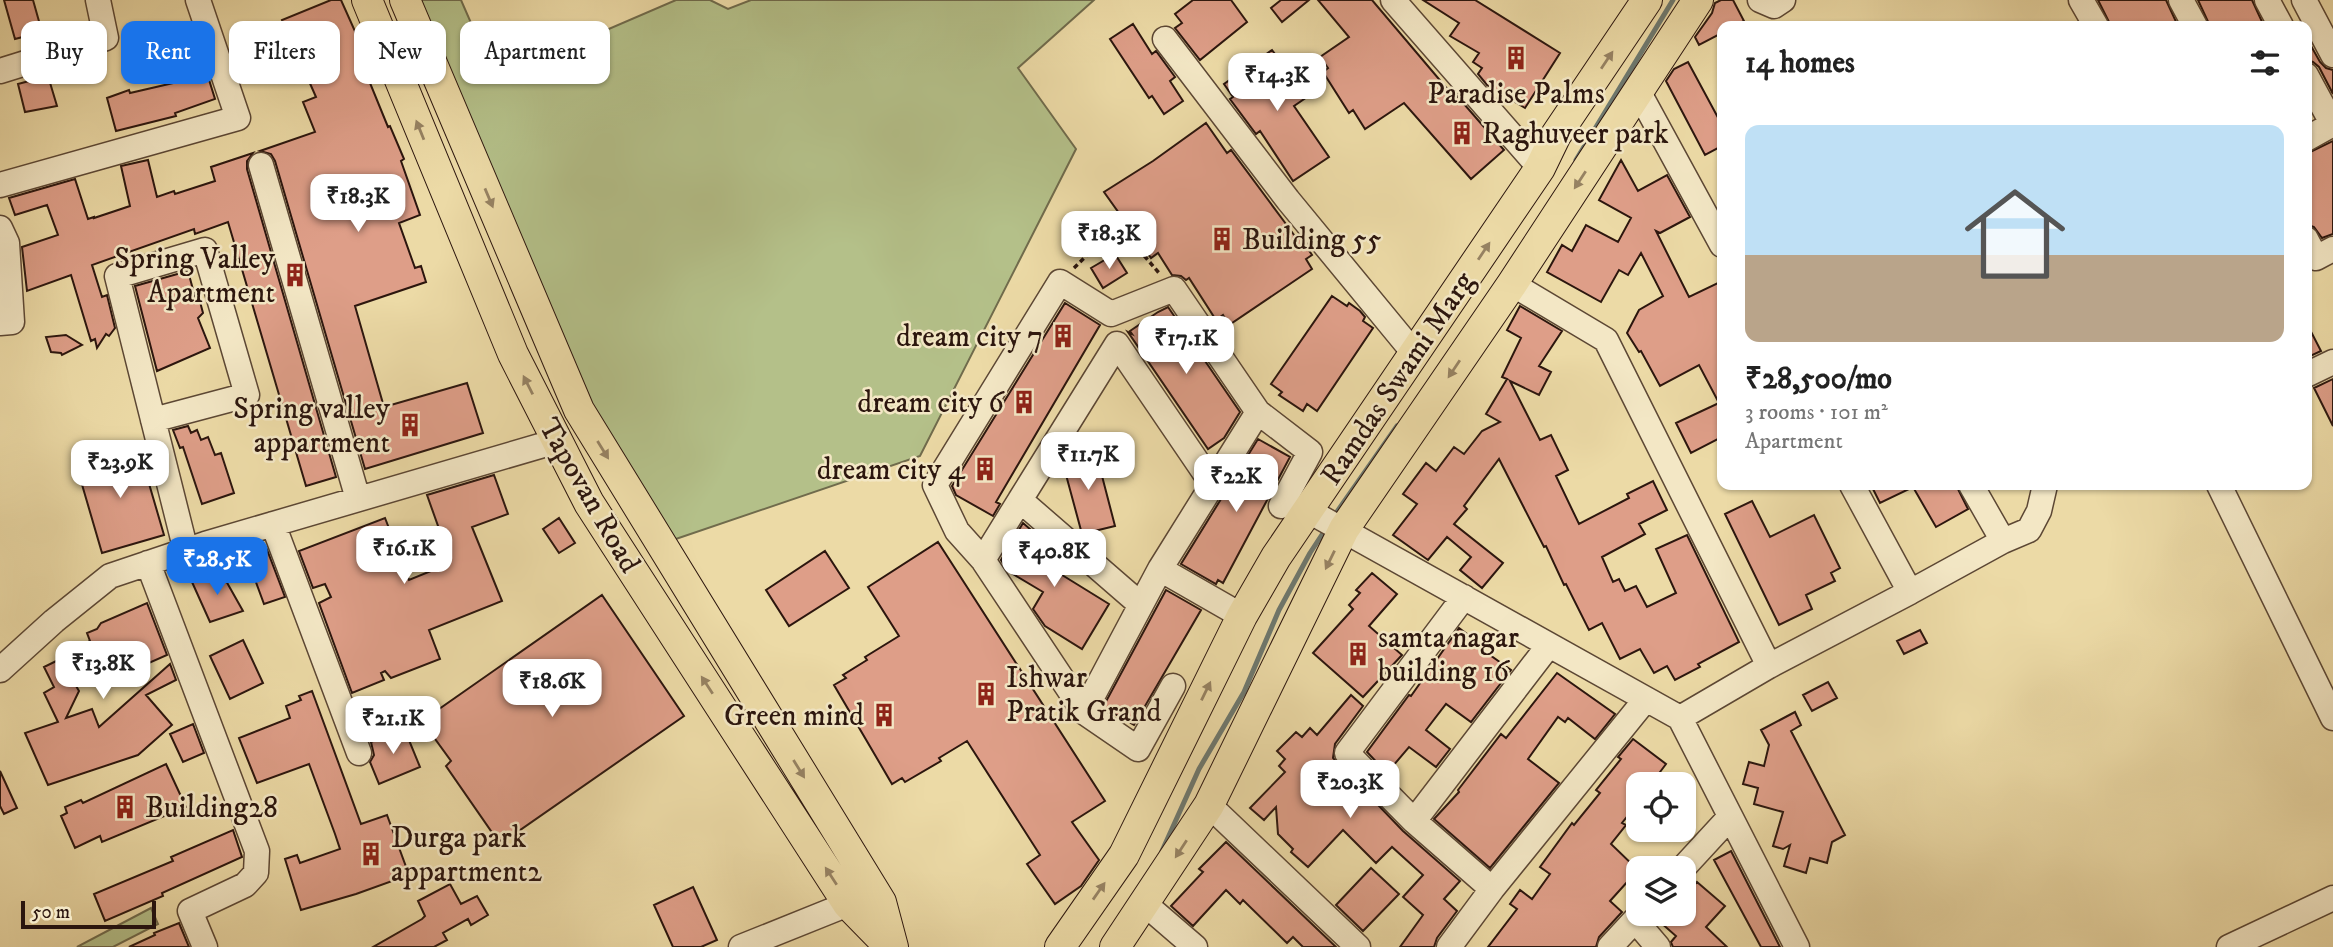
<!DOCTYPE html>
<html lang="en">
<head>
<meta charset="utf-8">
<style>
  :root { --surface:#fff; --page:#f2f2f2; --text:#222; --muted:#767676; --accent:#1a73e8 }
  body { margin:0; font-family:"IM FELL DW Pica",serif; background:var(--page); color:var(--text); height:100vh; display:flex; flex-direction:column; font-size:26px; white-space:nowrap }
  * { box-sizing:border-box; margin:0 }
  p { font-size:23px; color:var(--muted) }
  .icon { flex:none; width:38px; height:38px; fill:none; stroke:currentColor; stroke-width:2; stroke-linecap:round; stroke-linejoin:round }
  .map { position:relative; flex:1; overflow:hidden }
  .drawer { position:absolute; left:1717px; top:21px; width:595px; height:469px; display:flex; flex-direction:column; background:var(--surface); border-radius:14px; box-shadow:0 2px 5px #0004 }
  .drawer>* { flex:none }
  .top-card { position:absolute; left:21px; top:21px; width:665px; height:63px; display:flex; gap:14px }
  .controls { position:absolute; left:1626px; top:772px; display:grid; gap:14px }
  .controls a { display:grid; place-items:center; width:70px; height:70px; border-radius:14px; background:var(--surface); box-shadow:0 2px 5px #0004; font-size:35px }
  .scale { position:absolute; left:21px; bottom:18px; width:135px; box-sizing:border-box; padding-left:7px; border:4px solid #2c160e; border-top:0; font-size:19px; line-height:24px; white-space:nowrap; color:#2c160e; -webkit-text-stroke:5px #f3e7c5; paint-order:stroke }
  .price { position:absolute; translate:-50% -60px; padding:0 16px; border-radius:14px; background:#fff; color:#222; font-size:23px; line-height:46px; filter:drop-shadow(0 2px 4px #0008) }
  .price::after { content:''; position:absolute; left:50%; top:42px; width:21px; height:16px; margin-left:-10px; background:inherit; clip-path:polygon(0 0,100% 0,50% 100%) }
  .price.current { background:var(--accent); color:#fff }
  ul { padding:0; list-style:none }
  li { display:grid; align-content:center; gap:14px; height:371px; padding:0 28px }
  li span { display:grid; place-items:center; height:217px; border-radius:14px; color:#555 }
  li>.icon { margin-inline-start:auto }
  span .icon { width:126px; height:126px; fill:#fffc; stroke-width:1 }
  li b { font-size:30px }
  h2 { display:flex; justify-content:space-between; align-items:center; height:84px; padding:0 28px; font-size:30px }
  .pill { padding:0 24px; border-radius:14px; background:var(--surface); box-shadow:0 2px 5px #0004; font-size:24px; line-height:63px }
  .pill.current { background:var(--accent); color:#fff }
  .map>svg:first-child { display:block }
</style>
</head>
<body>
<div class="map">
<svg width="2333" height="947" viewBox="0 0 2333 947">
  <rect width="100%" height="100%" fill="#ecdaa6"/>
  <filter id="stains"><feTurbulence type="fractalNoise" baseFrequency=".00286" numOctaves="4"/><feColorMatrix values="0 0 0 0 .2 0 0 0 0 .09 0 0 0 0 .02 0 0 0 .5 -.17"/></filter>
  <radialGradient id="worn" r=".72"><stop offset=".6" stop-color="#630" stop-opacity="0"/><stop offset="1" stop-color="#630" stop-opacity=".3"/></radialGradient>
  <!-- green -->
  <path fill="#b4c089" stroke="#706b4c" stroke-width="2" d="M405,0H461L495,78L676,0H710L728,9L751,0H1094L1018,68L1076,149L920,456L667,542L557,359Z
    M151,908L158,924L113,947H77Z"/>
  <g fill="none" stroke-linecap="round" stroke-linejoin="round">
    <!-- stream -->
    <path stroke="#6e786e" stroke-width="5" d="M1576,160L1673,0
      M1334,516L1397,426
      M1162,851L1199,769L1244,692L1279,610L1310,553L1327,527"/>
  </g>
  <!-- building -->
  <path fill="#de9e88" stroke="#2c160e" stroke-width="2" d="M4,0H33L42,32L15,39Z
    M331,0H341L367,58L361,61L388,127L390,126L404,159L401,161L420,215L399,223L415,268L421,266L426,282L355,306L384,407L467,383L483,433L365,469L275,161L271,154L260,151L315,132L303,102L316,97L282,20Z
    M1193,0H1231L1247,22L1200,60L1175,28L1182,23L1175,14Z
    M1281,0H1309L1282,22L1271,8Z
    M1318,0H1372L1449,91L1451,89L1504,150L1471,179L1404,103L1365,129L1353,110L1349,113L1323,72L1328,68L1320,57L1349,37Z
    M1423,0H1475L1560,53L1525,108L1487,85L1478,74L1482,68L1473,62L1479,53L1450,36L1459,23Z
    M1721,0H1733L1744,21L1734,26H1722V33L1699,45L1695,37L1712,13L1715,3Z
    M2098,0H2166L2178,26H2111Z
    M2198,0H2252L2264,26H2210Z
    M1133,24L1152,54L1156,51L1175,77L1170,81L1183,101L1164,114L1152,96L1149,98L1110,39Z
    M2306,37L2320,62L2326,68L2333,70V94L2319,67L2313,62L2306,60Z
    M1272,50L1291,75L1294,73L1310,95L1294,106L1329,157L1293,181L1260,131L1256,134L1230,99L1233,97L1224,84Z
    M1688,62L1722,125V146L1705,155L1666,81L1674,69Z
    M205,67L215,99L175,113L176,116L116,131L107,98L129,90L130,93L182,81L180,73Z
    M48,76L57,106L25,112L18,84Z
    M1206,123L1227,153L1231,150L1286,224L1297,239L1300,237L1312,255L1306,259L1312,269L1229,325L1223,315L1216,320L1189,278L1186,280L1181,276L1172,275L1158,253L1151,258L1104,192L1153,161Z
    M2333,141V234L2322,238L2314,227L2306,224V154Z
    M253,153L247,161V169L336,477L306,486L228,222L195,234L194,229L92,265L102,297L107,295L115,328L109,336L106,334L97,348L95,339L91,341L71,275L27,291L22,247L58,235L47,205L15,215L9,198L75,179L88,219L94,217V218L130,206L121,166L148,160L157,197L174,191L175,194L215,181L211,167Z
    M1621,160L1638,191L1667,175L1690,217L1660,233L1656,231L1689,297L1722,281V437L1691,453L1676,423L1719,403L1699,365L1660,386L1641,351L1639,352L1627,333L1639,310L1663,296L1641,253L1628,275L1619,270L1601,302L1547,272L1562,245L1572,251L1586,225L1618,242L1631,218L1599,200Z
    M1115,254L1127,273L1103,288L1091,268Z
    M188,271L195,297L199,298L203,313L198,318L210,348L157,371L135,286Z
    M1332,296L1347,306L1349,303L1360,311L1365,317L1363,321L1373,328L1317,411L1307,404L1303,411L1279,395L1282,392L1271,384Z
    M1065,303L1100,325L996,502L1000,504L993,516L956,495L952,486Z
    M1520,306L1562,331L1539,366L1551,372L1539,395L1510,381L1540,440L1551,435L1568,470L1556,476L1579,524L1629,498L1627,494L1653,481L1667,510L1639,524L1645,534L1602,557L1613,582L1619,579L1625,591L1636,586L1647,607L1676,593L1656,549L1687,535L1739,642L1698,664L1700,667L1675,680L1667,666L1654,673L1640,649L1620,659L1602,623L1589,630L1566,584L1564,585L1546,546L1544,547L1499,459L1464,506L1467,509L1454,524L1503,563L1482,588L1460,570L1471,557L1447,537L1428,560L1393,535L1417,504L1403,494L1426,463L1436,471L1454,447L1464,454L1482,431L1500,422L1486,414L1507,379L1502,377L1521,338L1507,330Z
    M1168,307L1240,412L1224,438L1208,449L1128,332L1132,334L1130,331L1158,312Z
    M2306,322L2321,351L2306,358Z
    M66,335L82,345L62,355L61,353L51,352L46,337Z
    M2333,379V426L2314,388Z
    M188,426L191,433L197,430L201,440L208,437L215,455L221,453L234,493L202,504L183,447L180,448L173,430Z
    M1258,439L1290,457L1223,583L1218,580L1216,584L1181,564Z
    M138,446L164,535L102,553L76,464Z
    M1095,449L1115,526L1082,534L1062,460L1064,457Z
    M494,475L508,514L472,527L502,601L429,630L440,659L391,678L385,671L381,673L384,680L352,693L319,603L331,597L325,584L313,588L299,551L385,518L409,580L436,569L432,560L448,554L427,495Z
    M1871,485H1956L1968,509L1936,527L1913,487L1880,503Z
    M1752,501L1770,537L1814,515L1840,568L1831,573L1835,581L1806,595L1812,609L1779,625L1725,514Z
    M559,518L575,543L559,553L543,529Z
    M1023,523L1062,557L1054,570L1109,604L1082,649L1045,626L1033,609L1043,592L1008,571L1001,560Z
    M938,542L1105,801L1072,822L1099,860L1081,886L1055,904L1027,864L1040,855L967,741L939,758L941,761L905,782L902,778L892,784L834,685L846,678L843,675L867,660L865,657L899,636L868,587Z
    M266,547L285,597L264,604L246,555Z
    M825,551L849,588L789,626L766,590Z
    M221,572L243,611L210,622L192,582Z
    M1372,573L1397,594L1369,626L1402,655L1363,697L1313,653L1353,609L1349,605L1360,593L1356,590Z
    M1166,590L1201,610L1134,725L1103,707Z
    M602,595L684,716L503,842L502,840L498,841L446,766L451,761L422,721Z
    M147,603L167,655L106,682L95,656L68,672L79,691L66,718L92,709L99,727L170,664L176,680L146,695L172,725L138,755L48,785L25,733L58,722L44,693L54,687L44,667L87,646L86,643L90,641L87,633L97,629L101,623Z
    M1459,628L1482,645L1480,648L1511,670L1471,722L1446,704L1426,730L1450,749L1436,767L1409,747L1387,773L1367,752L1409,695L1411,696Z
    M1920,630L1927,643L1904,654L1897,641Z
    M243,640L263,683L230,699L210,656Z
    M1557,673L1615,714L1595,739L1568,718L1565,722L1558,717L1528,759L1559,783L1490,868L1434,819L1459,792L1458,790L1501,734L1506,738Z
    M1828,682L1837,698L1812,711L1803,695Z
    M312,691L361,824L387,815L409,875L356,894L301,910L285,859L297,855L300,863L340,849L335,834L309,764L257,783L239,738L290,718L286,706L301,700L299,696Z
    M1351,695L1363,706L1335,744L1333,758L1403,831L1460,881L1444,899L1457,911L1437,938L1434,947H1400L1423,915L1403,897L1423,875L1392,847L1376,863L1343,830L1308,867L1291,852L1293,849L1278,834L1276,807L1264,820L1250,808L1285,772L1279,766L1285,759L1277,751L1296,732L1302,737L1310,728L1317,735Z
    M1795,712L1801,725L1791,731L1845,835L1832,842L1827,863L1810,858L1806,873L1784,866L1790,845L1783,849L1773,846L1783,812L1754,804L1758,788L1743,784L1749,762L1764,766L1769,745L1761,730Z
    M193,724L204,753L183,762L170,734Z
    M404,728L420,767L379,784L370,762L374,755L371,742Z
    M1633,739L1666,764L1651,784H1638V803L1622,823L1626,825L1611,844L1638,870L1610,901L1622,912L1599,937L1596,947H1488L1517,909L1510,904L1520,890L1532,899L1550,874L1540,867L1572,823L1574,825L1600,793L1596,790L1621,759L1618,757Z
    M166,764L186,807L102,842L100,836L75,848L61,816L67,813L65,807L81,800L83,803Z
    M0,771L17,808L4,814L0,806Z
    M233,830L242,857L162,893L163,896L105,921L94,894L173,861L171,857Z
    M1226,842L1336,947H1303L1293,937L1287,943L1243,900L1240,904L1226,890L1193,926L1171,906L1203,872L1199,869Z
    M1731,851L1780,947H1761L1714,860Z
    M1371,868L1399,894L1363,931L1336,905Z
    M1697,882L1725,906L1706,927L1727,947H1673L1671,942L1676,936L1660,922L1668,914H1684V896Z
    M450,884L461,904L477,896L488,915L471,925L468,919L443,933L447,940L434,947H373L422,919L425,916L418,901Z
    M693,887L717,940L701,947H673L654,905Z
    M179,923L189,947H129L155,935L154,933Z"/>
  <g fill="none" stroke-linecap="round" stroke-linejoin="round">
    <!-- minor casing -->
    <g stroke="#5c4734" stroke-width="27">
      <path id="minor" d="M1393,0L1540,168
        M1760,0L1774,6L1783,0
        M2081,0L2096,26
        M2181,0L2195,26
        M2267,0L2281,26
        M2304,0L2333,55
        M1165,39L1288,200L1414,353
        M0,71L106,38L98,0
        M2306,75L2333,125
        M1638,91L1722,245
        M2306,139L2333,124
        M261,165L358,499
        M0,185L238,118L198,0
        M0,228L7,243L12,322L0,323
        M2306,239L2316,258L2333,249
        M1512,284L1606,340L1769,666
        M2306,375L2333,362
        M1258,412L1310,452L1281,506
        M153,420L247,395L205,250L117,276L186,551
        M2219,485L2333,718
        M1307,510L1680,718L1797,947
        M273,524L359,753
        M2003,541L2029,530L2039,511L2045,485
        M983,560L1020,500
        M148,563L257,851L256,873L245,885L190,911L205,947
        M1160,569L1258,412L1174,289L1111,314L1060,282L935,485L957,531L983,560L1084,712L1160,569L1242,616
        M1910,592L2003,541L1971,485
        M1141,605L1020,500L1117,344L1213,485
        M0,670L54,621L110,576L205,544L557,441
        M1084,712L1138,749L1173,686
        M1680,718L1769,666L1910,592L1852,485
        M1209,805L1358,947
        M1414,821L1347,753L1464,597
        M1683,868L1730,817
        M1492,889L1414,821L1549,645
        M1145,904L1195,947
        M1641,914L1635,920L1658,947
        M741,947L848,904
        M1449,947L1492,889L1646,699
        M1610,947L1635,920
        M2229,947L2333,898"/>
    </g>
    <!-- major casing -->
    <g stroke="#2c160e" stroke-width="32">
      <path id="major" d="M367,0L513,354L589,503L848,904L890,947
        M405,0L579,410L881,902L893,947
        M1060,947L1124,855L1242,616L1276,557L1540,168L1556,135L1647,0
        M1115,947L1209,805L1344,529L1512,284L1698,0"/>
    </g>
    <!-- path -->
    <path stroke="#2c160e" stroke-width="3.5" stroke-dasharray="5 3.5" stroke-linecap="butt" d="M1074,268L1118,225L1159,273"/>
    <!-- minor -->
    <use href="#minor" stroke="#f3e7c5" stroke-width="24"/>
    <!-- major -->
    <use href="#major" stroke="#ecdaa6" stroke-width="30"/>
  </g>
  <!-- one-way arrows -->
  <defs><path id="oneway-solid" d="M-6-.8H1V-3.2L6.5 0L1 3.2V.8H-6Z" transform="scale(1.75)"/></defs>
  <g fill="#968262">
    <use href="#oneway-solid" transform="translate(1607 60) rotate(-56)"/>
    <use href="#oneway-solid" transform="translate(420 130) rotate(-112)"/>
    <use href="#oneway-solid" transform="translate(1580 180) rotate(123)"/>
    <use href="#oneway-solid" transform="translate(489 198) rotate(67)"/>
    <use href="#oneway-solid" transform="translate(1484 251) rotate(-56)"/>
    <use href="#oneway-solid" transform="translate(1454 369) rotate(124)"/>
    <use href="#oneway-solid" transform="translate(528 385) rotate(-117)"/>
    <use href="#oneway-solid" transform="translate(603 450) rotate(58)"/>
    <use href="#oneway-solid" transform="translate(1330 560) rotate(116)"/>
    <use href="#oneway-solid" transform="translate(707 685) rotate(-123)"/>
    <use href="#oneway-solid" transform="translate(1206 691) rotate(-64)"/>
    <use href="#oneway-solid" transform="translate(799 769) rotate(58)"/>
    <use href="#oneway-solid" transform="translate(1181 849) rotate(123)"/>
    <use href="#oneway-solid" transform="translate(831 876) rotate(-123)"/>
    <use href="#oneway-solid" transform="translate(1099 891) rotate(-55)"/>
  </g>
  <!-- icons -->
  <defs>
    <g id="building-bare" transform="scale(1.89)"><path d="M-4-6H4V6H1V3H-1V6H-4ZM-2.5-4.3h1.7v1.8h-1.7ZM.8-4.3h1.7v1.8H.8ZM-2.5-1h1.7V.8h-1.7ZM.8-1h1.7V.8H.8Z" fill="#8f2418" stroke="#f3e7c5" stroke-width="2.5" paint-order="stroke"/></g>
  </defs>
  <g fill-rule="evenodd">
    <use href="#building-bare" x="1516" y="58"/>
    <use href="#building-bare" x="1462" y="133"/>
    <use href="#building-bare" x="1222" y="239"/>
    <use href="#building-bare" x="295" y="275"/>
    <use href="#building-bare" x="1063" y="336"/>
    <use href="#building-bare" x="1024" y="402"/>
    <use href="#building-bare" x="410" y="425"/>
    <use href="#building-bare" x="985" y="469"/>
    <use href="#building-bare" x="1358" y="654"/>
    <use href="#building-bare" x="986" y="694"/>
    <use href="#building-bare" x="884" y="715"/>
    <use href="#building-bare" x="125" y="807"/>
    <use href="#building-bare" x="371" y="854"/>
  </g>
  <g text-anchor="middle" stroke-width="5" stroke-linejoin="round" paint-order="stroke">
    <!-- poi labels -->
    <g font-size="30" fill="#2c160e" stroke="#f3e7c5" text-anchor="start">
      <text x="1516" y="103" text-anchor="middle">Paradise Palms</text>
      <text x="1482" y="143">Raghuveer park</text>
      <text x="1242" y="249">Building 55</text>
      <text x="275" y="268" text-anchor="end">Spring Valley<tspan x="275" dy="34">Apartment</tspan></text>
      <text x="1043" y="346" text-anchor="end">dream city 7</text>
      <text x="1004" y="412" text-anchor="end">dream city 6</text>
      <text x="390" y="418" text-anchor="end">Spring valley<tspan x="390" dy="34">appartment</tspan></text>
      <text x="965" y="479" text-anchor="end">dream city 4</text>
      <text x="1378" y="647">samta nagar<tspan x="1378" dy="34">building 16</tspan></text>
      <text x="1006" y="687">Ishwar<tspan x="1006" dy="34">Pratik Grand</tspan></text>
      <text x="864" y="725" text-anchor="end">Green mind</text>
      <text x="145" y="817">Building28</text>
      <text x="391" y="847">Durga park<tspan x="391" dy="34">appartment2</tspan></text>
    </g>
    <!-- street labels -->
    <g font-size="30" fill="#2c160e" stroke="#f3e7c5">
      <text transform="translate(1397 378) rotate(-56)" y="10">Ramdas Swami Marg</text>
      <text transform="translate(590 495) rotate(60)" y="10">Tapovan Road</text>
    </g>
  </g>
  <rect width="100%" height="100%" filter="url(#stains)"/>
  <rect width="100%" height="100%" fill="url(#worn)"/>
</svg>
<div class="controls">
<a><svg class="icon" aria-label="locate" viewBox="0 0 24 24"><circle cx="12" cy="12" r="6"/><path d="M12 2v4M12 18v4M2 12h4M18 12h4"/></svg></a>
<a><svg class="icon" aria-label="layers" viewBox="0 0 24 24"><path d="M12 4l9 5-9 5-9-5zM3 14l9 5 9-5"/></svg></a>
</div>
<div class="scale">50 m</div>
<b class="price" style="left:1277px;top:113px">₹14.3K</b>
<b class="price" style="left:358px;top:234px">₹18.3K</b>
<b class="price" style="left:1109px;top:271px">₹18.3K</b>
<b class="price" style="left:1186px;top:376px">₹17.1K</b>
<b class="price" style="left:1088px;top:492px">₹11.7K</b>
<b class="price" style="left:120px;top:500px">₹23.9K</b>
<b class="price" style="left:1236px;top:514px">₹22K</b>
<b class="price" style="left:404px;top:586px">₹16.1K</b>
<b class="price" style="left:1054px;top:589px">₹40.8K</b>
<b class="price current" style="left:217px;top:597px">₹28.5K</b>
<b class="price" style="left:103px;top:701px">₹13.8K</b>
<b class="price" style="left:552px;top:719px">₹18.6K</b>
<b class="price" style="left:393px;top:756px">₹21.1K</b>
<b class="price" style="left:1350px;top:820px">₹20.3K</b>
<div class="top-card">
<a class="pill">Buy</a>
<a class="pill current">Rent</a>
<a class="pill">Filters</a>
<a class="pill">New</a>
<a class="pill">Apartment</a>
</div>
<section class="drawer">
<h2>14 homes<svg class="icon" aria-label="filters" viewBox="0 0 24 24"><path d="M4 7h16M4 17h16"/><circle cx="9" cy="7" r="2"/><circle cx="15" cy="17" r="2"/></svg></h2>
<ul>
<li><span style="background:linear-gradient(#bfe0f5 60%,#b9a48a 0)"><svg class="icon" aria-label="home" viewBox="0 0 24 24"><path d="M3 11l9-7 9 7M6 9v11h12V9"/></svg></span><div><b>₹28,500/mo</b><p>3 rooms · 101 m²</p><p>Apartment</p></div></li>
</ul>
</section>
</div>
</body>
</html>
